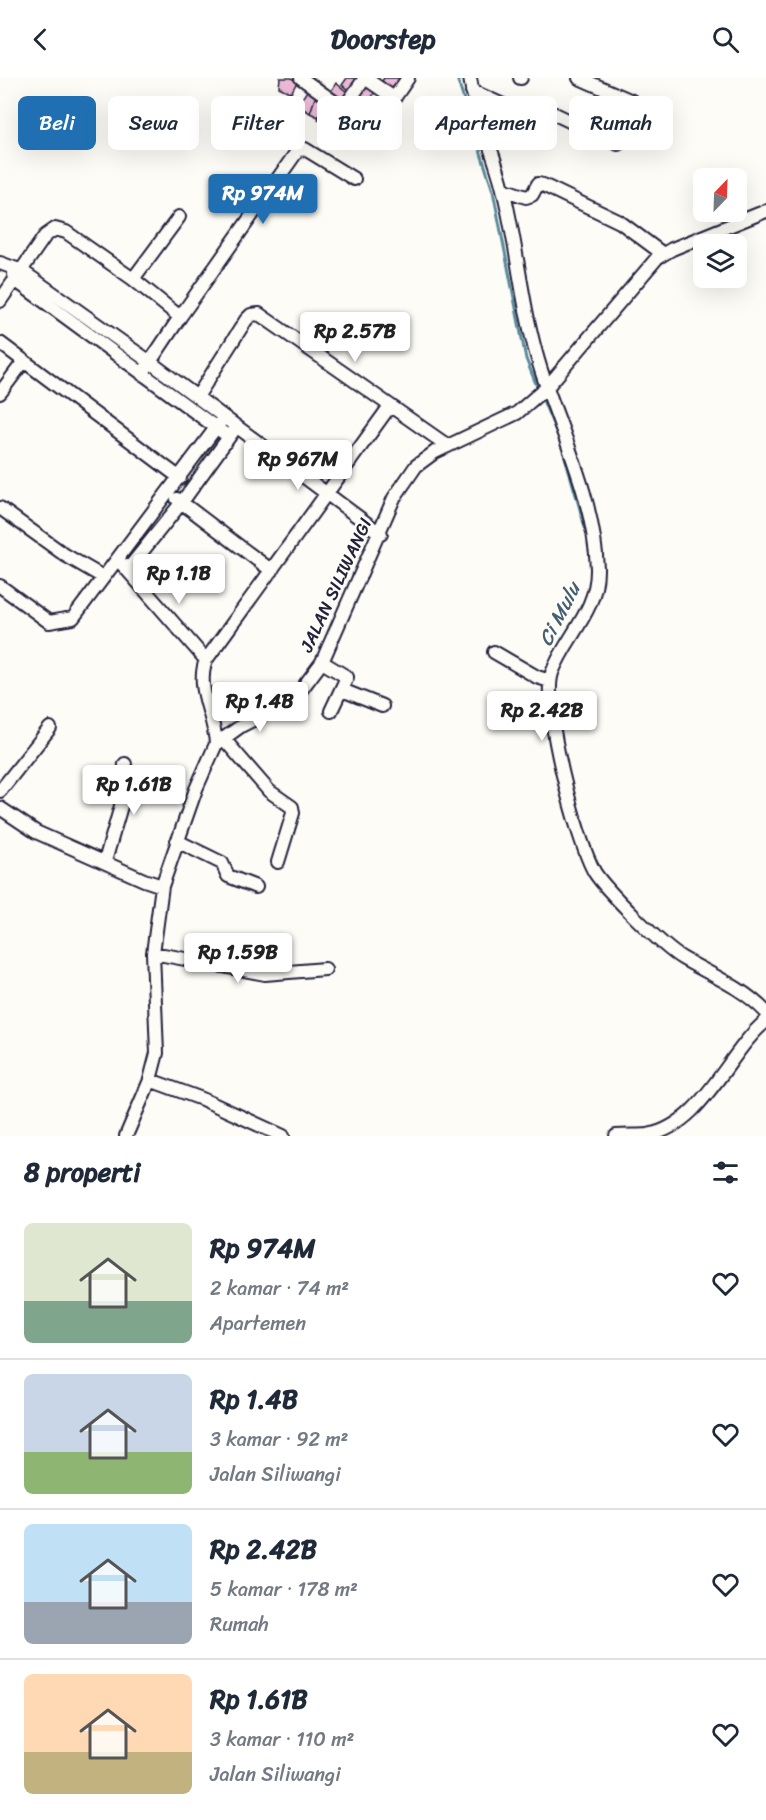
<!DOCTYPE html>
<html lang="id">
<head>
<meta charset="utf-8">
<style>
  :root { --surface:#fff; --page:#f2f2f3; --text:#1f2937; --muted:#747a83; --line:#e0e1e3; --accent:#1f6fb2 }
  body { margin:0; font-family:Sriracha,sans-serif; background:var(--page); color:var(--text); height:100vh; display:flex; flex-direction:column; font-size:22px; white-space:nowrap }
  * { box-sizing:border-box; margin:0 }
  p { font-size:20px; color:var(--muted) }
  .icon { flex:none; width:33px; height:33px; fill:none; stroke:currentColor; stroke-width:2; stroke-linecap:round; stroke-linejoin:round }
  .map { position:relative; height:1058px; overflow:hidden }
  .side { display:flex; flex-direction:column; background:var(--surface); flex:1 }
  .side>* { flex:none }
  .hud { position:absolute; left:18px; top:18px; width:730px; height:54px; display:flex; gap:12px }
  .needle { width:39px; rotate:23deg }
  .controls { position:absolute; left:693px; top:90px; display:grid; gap:12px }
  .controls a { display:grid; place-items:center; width:54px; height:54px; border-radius:9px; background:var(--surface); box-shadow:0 6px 24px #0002; font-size:30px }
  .price { position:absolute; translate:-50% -51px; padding:0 14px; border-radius:6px; background:#fff; color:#222; font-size:20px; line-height:39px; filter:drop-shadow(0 2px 3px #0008) }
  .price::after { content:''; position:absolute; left:50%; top:36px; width:18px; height:14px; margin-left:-9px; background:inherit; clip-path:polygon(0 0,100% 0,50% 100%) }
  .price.current { background:var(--accent); color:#fff }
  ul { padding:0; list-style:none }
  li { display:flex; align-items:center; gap:18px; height:150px; padding:0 24px }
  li+li { border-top:2px solid var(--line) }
  li span { display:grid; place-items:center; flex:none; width:168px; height:120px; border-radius:9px; color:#555 }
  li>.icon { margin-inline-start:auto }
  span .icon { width:72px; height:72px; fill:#fffc; stroke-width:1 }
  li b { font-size:26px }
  h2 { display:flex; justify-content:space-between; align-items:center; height:72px; padding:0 24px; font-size:26px }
  .pill { padding:0 21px; border-radius:9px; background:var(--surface); box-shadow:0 6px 24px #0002; font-size:21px; line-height:54px }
  .pill.current { background:var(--accent); color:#fff }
  header { display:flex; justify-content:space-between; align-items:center; height:78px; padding:0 24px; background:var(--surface); font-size:27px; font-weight:800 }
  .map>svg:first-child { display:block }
</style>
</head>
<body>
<header><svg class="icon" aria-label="back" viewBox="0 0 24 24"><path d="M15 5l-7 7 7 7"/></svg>Doorstep<svg class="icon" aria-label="search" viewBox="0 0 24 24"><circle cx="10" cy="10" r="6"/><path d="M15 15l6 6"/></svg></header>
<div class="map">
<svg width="766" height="1058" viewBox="0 0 766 1058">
  <rect width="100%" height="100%" fill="#fdfcf7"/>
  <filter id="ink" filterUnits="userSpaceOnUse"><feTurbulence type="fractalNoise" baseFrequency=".0167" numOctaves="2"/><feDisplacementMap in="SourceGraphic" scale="12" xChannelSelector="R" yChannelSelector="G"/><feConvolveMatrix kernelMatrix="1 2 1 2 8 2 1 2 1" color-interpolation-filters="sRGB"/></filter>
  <g filter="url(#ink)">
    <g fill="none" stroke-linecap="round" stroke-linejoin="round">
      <!-- stream -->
      <path stroke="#5a8a9a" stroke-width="3" d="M457,0L493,113L526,281L538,311
        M542,320L562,368L587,456"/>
    </g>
    <!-- building -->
    <path fill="#edbad6" stroke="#22223b" stroke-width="1.5" d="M280,0H291L297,4L291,15L279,9Z
      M347,0H358L352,15L342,7Z
      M384,0H400L390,13L380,6Z
      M336,5L347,14L339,25L329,16Z
      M365,8L375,14L368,26L360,19Z
      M308,11L316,17L310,35L298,27Z
      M316,17L326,23L318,39L310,35Z
      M357,19L368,26L363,34L352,26Z
      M327,24L333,30L326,46L318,42Z
      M352,26L363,34L355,43L346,34Z
      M336,32L344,39L337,50L327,44Z"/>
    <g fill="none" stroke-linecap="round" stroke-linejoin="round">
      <!-- minor casing -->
      <g stroke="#22223b" stroke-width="16">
        <path id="minor" d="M301,0L340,28L348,24L365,0
          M365,0L394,20
          M470,0C476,39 494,73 503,111C518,171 522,233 541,292C562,356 594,421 597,490C598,533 566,558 552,595C541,627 577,765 595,795C607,813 663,869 682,880C711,897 742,909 766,934
          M520,0H521
          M579,0L632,23
          M472,13L514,32L527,28H538L618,66
          M384,35L408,0
          M503,111L526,119L532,117L538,106L543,107L620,144L663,176
          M0,185L22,193L150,284L381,456
          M14,196L15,202L229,359
          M133,201L179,139
          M0,223L45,158L55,151L66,154L133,201L180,239L142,296
          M180,239L298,72L305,71L354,101
          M0,265L180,400
          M0,315L24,283
          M197,319L246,242L251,237L259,236L448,368
          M177,421L272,493
          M0,430L65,477L103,499
          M122,486L206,582
          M128,491L182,424L234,352
          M0,508L49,544L73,540L224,339
          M494,574L537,599L550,603
          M322,584L347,599L331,633
          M342,612L382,628
          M223,660L269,713L292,729L293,735L278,784
          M216,666C215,638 195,610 206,582L390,328
          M0,713L50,650
          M0,730L36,754L144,802L162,808
          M177,763L222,785L228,798L256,809
          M105,783L121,728L125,686
          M153,875L265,896L325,891
          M150,1002L202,1021L283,1058
          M126,1058L150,1002L157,975L153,875L162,808L196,711L216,666L241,648L284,626L301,612L322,584L394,420L416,388L435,374L517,335L548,308L657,180L672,171L766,133
          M616,1058C627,1057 638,1058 648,1057C703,1047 727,975 766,943"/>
      </g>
      <!-- minor -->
      <use href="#minor" stroke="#fdfcf7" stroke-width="12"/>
    </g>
  </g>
  <g text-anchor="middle" stroke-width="5" stroke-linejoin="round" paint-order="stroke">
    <!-- street labels -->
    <g font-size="18" fill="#22223b" stroke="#fdfcf7">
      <text transform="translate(336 507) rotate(-65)" y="6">JALAN SILIWANGI</text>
    </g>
    <!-- water labels -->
    <g font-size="20" font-style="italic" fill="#435f72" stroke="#fdfcf7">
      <text transform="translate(559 536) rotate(-63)" y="7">Ci Mulu</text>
    </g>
  </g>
</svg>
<div class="controls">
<a><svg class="needle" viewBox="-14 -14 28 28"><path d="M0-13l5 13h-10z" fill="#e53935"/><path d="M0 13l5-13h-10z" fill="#747a83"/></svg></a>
<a><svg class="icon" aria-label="layers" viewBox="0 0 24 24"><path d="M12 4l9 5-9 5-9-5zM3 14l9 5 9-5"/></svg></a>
</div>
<b class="price current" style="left:263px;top:147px">Rp 974M</b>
<b class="price" style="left:355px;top:285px">Rp 2.57B</b>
<b class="price" style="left:298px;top:413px">Rp 967M</b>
<b class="price" style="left:179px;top:527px">Rp 1.1B</b>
<b class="price" style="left:260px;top:655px">Rp 1.4B</b>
<b class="price" style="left:542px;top:664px">Rp 2.42B</b>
<b class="price" style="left:134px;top:738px">Rp 1.61B</b>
<b class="price" style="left:238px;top:906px">Rp 1.59B</b>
<div class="hud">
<a class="pill current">Beli</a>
<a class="pill">Sewa</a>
<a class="pill">Filter</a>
<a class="pill">Baru</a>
<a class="pill">Apartemen</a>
<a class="pill">Rumah</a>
</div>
</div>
<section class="side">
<h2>8 properti<svg class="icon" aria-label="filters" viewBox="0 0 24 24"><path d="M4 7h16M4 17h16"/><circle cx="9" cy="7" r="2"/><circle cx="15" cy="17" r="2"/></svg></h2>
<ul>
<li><span style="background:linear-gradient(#dfe7d0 65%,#7fa58c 0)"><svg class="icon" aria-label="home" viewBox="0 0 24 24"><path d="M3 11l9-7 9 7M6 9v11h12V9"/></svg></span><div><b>Rp 974M</b><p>2 kamar · 74 m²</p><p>Apartemen</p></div><svg class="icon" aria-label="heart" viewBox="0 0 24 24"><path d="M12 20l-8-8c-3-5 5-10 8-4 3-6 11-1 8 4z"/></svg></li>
<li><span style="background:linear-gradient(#c9d6e8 65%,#8fb573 0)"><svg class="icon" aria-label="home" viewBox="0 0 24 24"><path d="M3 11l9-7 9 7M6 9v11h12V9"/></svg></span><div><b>Rp 1.4B</b><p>3 kamar · 92 m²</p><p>Jalan Siliwangi</p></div><svg class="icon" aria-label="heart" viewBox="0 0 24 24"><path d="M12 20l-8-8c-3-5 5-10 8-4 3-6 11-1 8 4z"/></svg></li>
<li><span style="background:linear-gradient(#bfe0f5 65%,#9aa5b1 0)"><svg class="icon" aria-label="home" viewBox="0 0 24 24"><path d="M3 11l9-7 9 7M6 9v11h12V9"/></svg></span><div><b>Rp 2.42B</b><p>5 kamar · 178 m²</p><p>Rumah</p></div><svg class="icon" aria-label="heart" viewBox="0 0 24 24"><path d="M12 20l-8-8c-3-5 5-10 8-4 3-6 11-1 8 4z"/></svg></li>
<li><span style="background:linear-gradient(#ffd9b3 65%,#c2b280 0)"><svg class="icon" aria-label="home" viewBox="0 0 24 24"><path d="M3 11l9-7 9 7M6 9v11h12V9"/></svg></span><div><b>Rp 1.61B</b><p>3 kamar · 110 m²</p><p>Jalan Siliwangi</p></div><svg class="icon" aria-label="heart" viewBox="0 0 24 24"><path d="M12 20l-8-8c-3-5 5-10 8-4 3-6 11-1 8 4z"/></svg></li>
</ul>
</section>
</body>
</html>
